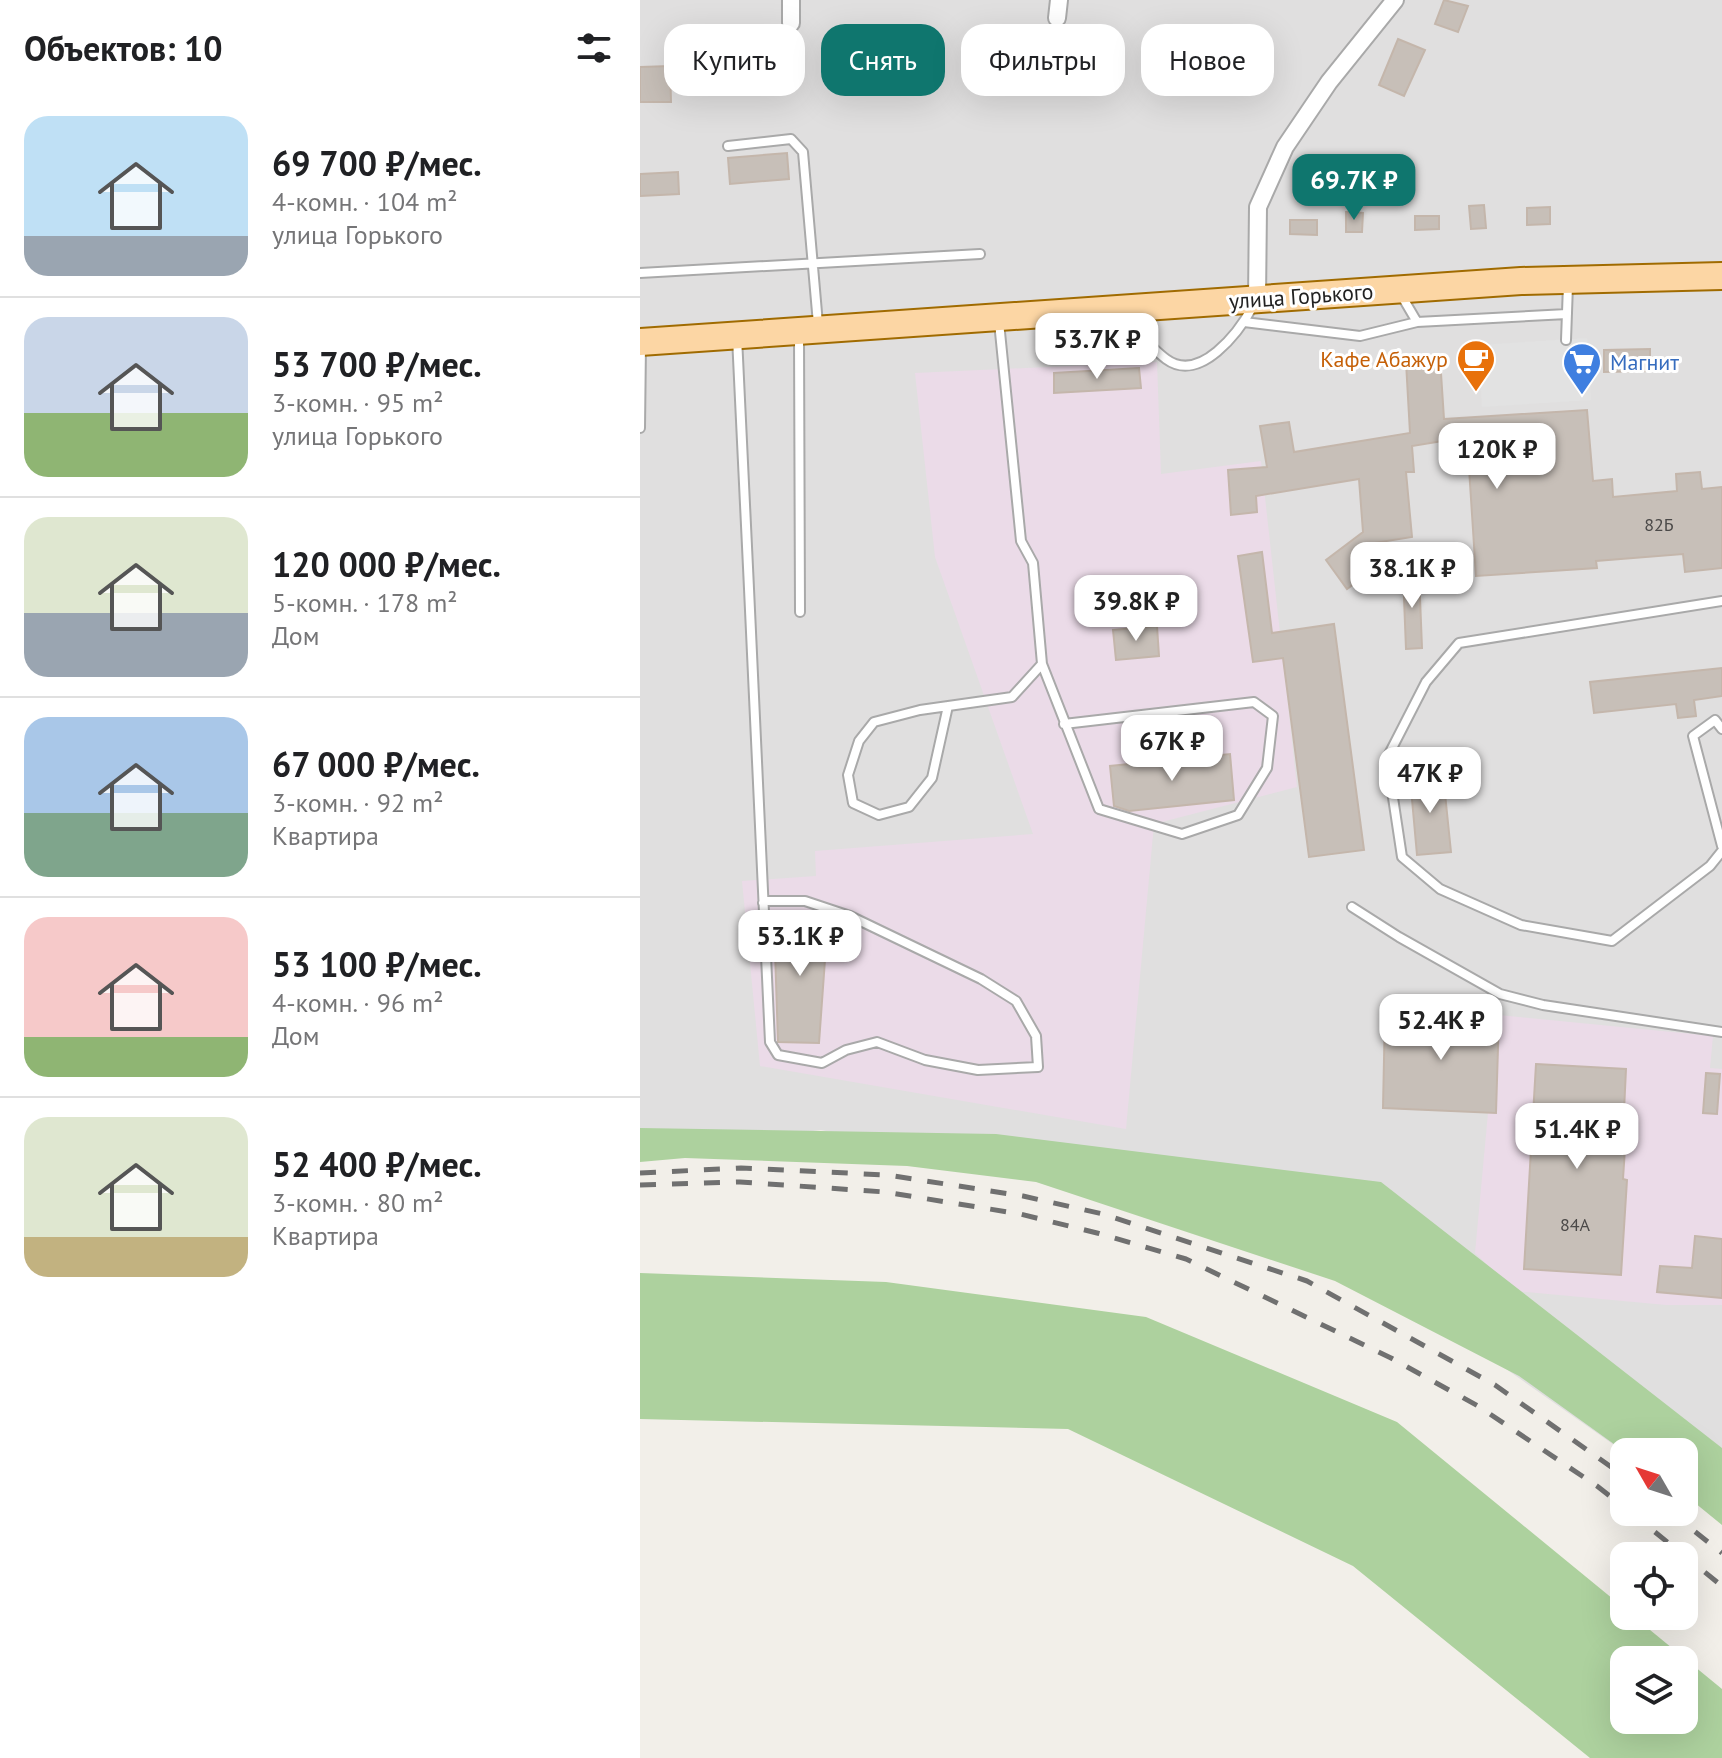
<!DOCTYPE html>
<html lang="ru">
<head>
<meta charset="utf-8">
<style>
  :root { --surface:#fff; --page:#f2f2f2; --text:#202124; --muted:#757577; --line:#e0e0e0; --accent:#0f766e }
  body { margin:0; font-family:"PT Sans",sans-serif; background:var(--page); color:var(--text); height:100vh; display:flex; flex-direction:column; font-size:30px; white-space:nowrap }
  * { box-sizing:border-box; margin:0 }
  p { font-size:26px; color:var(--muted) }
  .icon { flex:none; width:44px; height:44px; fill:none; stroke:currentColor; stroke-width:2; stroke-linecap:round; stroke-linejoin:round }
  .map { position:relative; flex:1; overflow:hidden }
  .details { display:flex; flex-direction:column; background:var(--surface); width:640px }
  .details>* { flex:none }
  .banner { position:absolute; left:24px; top:24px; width:760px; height:72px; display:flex; gap:16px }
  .needle { width:52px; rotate:309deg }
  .fabs { position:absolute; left:970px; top:1438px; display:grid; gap:16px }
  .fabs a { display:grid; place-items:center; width:88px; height:88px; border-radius:16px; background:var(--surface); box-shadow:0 8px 32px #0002; font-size:40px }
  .price { position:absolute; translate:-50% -68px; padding:0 18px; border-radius:16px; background:#fff; color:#222; font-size:26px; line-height:52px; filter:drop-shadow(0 2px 4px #0008) }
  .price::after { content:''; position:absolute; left:50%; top:48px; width:24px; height:18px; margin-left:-12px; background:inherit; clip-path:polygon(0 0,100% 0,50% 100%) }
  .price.active { background:var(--accent); color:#fff }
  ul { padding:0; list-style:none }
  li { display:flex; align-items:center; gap:24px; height:200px; padding:0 24px }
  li+li { border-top:2px solid var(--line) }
  li span { display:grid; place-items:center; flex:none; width:224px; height:160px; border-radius:24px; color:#555 }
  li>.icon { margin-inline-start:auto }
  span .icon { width:96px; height:96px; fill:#fffc; stroke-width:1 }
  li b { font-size:34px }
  h2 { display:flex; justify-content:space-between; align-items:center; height:96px; padding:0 24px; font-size:34px }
  .tag { padding:0 28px; border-radius:24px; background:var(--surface); box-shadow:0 8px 32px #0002; font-size:28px; line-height:72px }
  .tag.active { background:var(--accent); color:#fff }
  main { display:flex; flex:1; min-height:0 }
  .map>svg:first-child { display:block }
</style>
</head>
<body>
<main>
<section class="details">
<h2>Объектов: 10<svg class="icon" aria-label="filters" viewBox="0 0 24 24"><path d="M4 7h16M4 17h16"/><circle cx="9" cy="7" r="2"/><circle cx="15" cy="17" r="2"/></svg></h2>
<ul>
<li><span style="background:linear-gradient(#bfe0f5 75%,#9aa5b1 0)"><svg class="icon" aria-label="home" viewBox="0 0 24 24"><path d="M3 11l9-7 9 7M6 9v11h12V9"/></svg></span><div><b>69 700 ₽/мес.</b><p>4-комн. · 104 m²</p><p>улица Горького</p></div></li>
<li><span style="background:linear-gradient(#c9d6e8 60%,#8fb573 0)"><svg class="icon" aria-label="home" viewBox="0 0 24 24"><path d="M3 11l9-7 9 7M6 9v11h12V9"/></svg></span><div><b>53 700 ₽/мес.</b><p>3-комн. · 95 m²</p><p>улица Горького</p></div></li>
<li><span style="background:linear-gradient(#dfe7d0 60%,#9aa5b1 0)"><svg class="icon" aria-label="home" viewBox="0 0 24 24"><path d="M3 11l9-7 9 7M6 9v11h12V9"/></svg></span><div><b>120 000 ₽/мес.</b><p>5-комн. · 178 m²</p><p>Дом</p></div></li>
<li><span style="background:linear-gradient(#a9c7e8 60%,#7fa58c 0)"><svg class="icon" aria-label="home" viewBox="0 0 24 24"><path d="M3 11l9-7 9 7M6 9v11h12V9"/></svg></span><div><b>67 000 ₽/мес.</b><p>3-комн. · 92 m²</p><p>Квартира</p></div></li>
<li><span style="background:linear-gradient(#f6c9c9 75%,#8fb573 0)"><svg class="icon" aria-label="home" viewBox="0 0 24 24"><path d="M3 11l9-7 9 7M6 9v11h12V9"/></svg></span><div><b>53 100 ₽/мес.</b><p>4-комн. · 96 m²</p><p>Дом</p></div></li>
<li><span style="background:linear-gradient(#dfe7d0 75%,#c2b280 0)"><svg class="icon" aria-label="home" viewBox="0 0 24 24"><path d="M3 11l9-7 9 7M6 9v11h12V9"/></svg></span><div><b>52 400 ₽/мес.</b><p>3-комн. · 80 m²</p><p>Квартира</p></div></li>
</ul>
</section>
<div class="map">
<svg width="1082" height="1758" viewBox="0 0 1082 1758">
  <rect width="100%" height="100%" fill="#f2efe9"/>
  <!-- residential -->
  <path fill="#e0dfdf" d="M0,0H1082V1521L1044,1494V1452H984L660,1224L181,1130L0,1152Z"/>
  <!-- industrial -->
  <path fill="#ebdbe8" d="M517,362L521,474L621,461L657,787L514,824L486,1129L120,1066L102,881L176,876L175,851L393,834L295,557L275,373Z
    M745,1011L859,1015L1073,1036L1070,1068L1082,1069V1305H1026L875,1291L835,1253L848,1113L743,1108Z"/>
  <!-- forest -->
  <path fill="#add19e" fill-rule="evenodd" d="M0,1128L356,1134L741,1182L1082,1448V1525L1044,1494V1452H985L879,1376L695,1281L396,1182L267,1166L45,1158L0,1162Z
    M0,1273L246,1282L506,1317L757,1422L984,1608V1616H993L1082,1689V1758H950L713,1566L428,1429L0,1419ZM984,1660H1044V1720H984Z"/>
  <!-- parking -->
  <path fill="#e2e2e2" d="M947,338L951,400L842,407L838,345Z"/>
  <!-- building -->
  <path fill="#c7bfb8" stroke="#c4b6ab" stroke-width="2" d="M804,0L828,6L818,32L795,24Z
    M758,39L785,50L764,96L739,85Z
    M30,66L31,102H0V67Z
    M147,153L149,179L90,184L88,158Z
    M38,172L39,194L0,196V174Z
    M844,205L846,228L831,229L829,206Z
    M910,207V224L887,225V208Z
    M706,212L723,213L722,232H706Z
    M775,216H799V229L775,230Z
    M650,220H677V235L650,234Z
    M1010,349V371L964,372V350Z
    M800,358L804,419L947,410L953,481L972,479L973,497L1037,491L1036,474L1060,472L1062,489L1082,487V568L1045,572L1043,554L956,561L957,568L836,576L827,437L772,446L774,472H766L772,537L728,544L742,563L707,589L686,560L723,532L719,479L616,496L617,512L591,515L588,470L627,467L620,426L649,422L654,452L770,433L766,362Z
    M499,368L501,388L414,393V373Z
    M622,552L632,633L694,624L724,850L669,857L643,658L613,662L598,556Z
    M779,572L782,648L766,649L763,573Z
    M517,626L519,656L476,660L473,630Z
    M1082,668V696L1054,700L1056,716L1038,718L1036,704L954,713L950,682Z
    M590,754L594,800L489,811L474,806L470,766Z
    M803,774L811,852L777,855L770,777Z
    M188,918L179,1043L138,1042L134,920Z
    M745,1011L859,1015L856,1113L743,1108Z
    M896,1064L986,1069L983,1132L986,1133L983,1179L987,1180L981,1275L884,1269Z
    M1066,1073L1080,1074L1077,1114L1063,1113Z
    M1055,1236L1082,1239V1298L1017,1292L1020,1266L1052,1268Z"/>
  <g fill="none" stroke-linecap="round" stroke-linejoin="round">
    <!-- service casing -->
    <g stroke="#a9a9a9" stroke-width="12">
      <path id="service" d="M88,146L151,139L163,152L178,324
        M0,273L340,254
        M760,293L777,322L927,314
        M480,315C495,329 510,347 526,359C560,384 599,332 613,306
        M604,322L720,336L777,322
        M159,336L160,612
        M97,337C108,572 120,807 130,1042L138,1055L182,1063L206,1050L237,1042L285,1060L338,1070L398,1067L396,1036L376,1001L341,979L210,916L165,901H127L123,903
        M926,340L928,285
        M0,428L1,345
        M1082,601L819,643L786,682L747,758L762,857L800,889L881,925L972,941L1070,866L1082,851
        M402,664L459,809L542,834L598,815L627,768L633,716L614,702L424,724
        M308,706L292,778L269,807L239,815L213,803L208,775L219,741L234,722L280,710L372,697L402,664L393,563L381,541L359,322
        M1082,729L1075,720L1053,736L1082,846
        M712,907L759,937L860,994L903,1005L1082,1032"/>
    </g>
    <!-- minor casing -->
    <g stroke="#a9a9a9" stroke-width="20">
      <path id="minor" d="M151,0V23
        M417,18L419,0
        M617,299L618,207L645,147L689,82L755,0"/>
    </g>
    <!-- primary casing -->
    <g stroke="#a06b00" stroke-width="30">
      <path id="primary" d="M0,342L881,281L1082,276"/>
    </g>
    <!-- service -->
    <use href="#service" stroke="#fff" stroke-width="8"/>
    <!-- minor -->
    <use href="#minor" stroke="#fff" stroke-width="16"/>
    <!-- primary -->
    <use href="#primary" stroke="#fcd6a4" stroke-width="26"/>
    <!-- rail -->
    <path stroke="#707070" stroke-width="5" stroke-dasharray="16 16" stroke-linecap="butt" d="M0,1173L101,1168L247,1175L383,1196L463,1214L667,1281L855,1385L984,1476
      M0,1185L100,1182L245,1192L380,1214L457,1233L546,1259L751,1358L838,1406L957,1486L984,1507
      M990,1512L1082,1586
      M1030,1512L1082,1553"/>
  </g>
  <!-- icons -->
  <defs>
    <g id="cafe-pin" transform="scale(2)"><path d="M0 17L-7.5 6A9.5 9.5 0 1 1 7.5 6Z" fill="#e8710a" stroke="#fff"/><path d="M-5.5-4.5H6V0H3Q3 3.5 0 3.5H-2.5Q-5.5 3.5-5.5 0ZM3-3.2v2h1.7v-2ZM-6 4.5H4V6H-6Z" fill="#fff"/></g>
    <g id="supermarket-pin" transform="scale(2)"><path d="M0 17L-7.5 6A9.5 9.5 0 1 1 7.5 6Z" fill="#3f7fe0" stroke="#fff"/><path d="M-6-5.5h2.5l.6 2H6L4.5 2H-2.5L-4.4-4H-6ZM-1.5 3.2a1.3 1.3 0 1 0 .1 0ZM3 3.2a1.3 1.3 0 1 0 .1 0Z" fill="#fff"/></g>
  </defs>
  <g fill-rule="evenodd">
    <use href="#cafe-pin" x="836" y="359"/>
    <use href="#supermarket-pin" x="942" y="362"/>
  </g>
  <g text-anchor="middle" stroke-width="6" stroke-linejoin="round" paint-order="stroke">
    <!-- number labels -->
    <g font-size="18" fill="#4b4948">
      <text x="1019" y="531">82Б</text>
      <text x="935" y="1231">84А</text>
    </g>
    <!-- street labels -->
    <g font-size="22" fill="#222" stroke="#fff">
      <text transform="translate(661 296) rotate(-4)" y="8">улица Горького</text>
    </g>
    <!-- food labels -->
    <g font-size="22" fill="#c56008" stroke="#fff" text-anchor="end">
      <text x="808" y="367">Кафе Абажур</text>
    </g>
    <!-- shop labels -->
    <g font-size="22" fill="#366cbe" stroke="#fff" text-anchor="start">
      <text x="970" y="370">Магнит</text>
    </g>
  </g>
</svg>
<div class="fabs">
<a><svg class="needle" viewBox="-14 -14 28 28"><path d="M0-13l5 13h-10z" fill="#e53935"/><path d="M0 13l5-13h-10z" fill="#757577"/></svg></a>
<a><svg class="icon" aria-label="locate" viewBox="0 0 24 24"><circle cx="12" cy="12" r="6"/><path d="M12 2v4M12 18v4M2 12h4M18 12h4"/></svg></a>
<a><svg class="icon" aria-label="layers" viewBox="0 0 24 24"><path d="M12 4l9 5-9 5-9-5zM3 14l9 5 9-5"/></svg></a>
</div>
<b class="price active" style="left:714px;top:222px">69.7K ₽</b>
<b class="price" style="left:457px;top:381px">53.7K ₽</b>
<b class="price" style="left:857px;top:491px">120K ₽</b>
<b class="price" style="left:772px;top:610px">38.1K ₽</b>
<b class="price" style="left:496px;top:643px">39.8K ₽</b>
<b class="price" style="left:532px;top:783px">67K ₽</b>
<b class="price" style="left:790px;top:815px">47K ₽</b>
<b class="price" style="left:160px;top:978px">53.1K ₽</b>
<b class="price" style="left:801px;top:1062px">52.4K ₽</b>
<b class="price" style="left:937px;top:1171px">51.4K ₽</b>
<div class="banner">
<a class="tag">Купить</a>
<a class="tag active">Снять</a>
<a class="tag">Фильтры</a>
<a class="tag">Новое</a>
</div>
</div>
</main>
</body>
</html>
